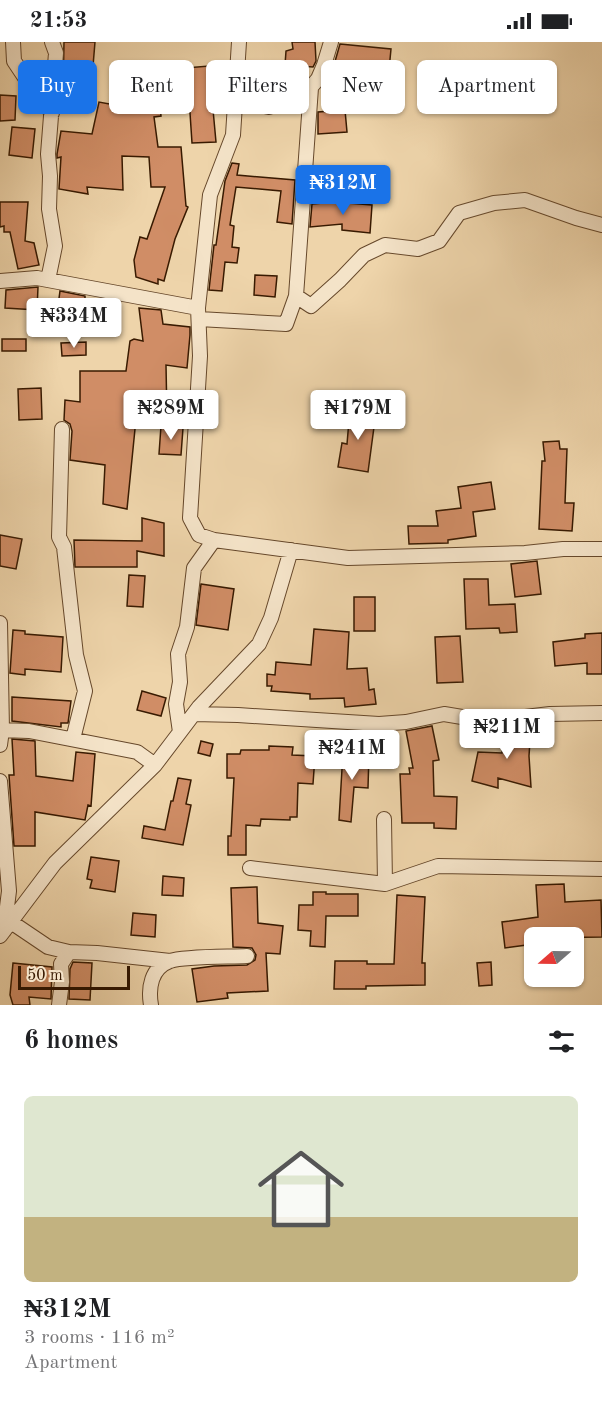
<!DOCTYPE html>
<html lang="en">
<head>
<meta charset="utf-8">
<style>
  :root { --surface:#fff; --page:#f2f2f2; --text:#202124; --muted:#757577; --accent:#1a73e8 }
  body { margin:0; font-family:"Old Standard TT",serif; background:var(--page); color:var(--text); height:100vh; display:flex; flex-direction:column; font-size:22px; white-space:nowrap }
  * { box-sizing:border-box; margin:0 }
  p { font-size:20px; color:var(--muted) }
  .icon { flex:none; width:33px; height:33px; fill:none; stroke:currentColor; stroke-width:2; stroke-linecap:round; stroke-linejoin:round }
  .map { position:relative; height:963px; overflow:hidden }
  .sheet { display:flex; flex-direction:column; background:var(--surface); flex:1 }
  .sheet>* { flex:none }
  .guide { position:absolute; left:18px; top:18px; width:567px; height:54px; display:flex; gap:12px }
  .needle { width:39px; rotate:250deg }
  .buttons { position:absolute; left:524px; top:885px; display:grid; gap:12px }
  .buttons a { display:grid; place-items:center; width:60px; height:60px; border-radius:9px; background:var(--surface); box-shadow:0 2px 4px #0004; font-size:30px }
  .scale { position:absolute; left:18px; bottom:15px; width:112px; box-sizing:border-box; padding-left:6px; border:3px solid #381a01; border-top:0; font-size:16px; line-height:21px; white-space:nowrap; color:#381a01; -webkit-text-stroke:4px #f4e3c8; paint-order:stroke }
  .price { position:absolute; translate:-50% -51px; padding:0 14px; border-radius:6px; background:#fff; color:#222; font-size:20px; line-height:39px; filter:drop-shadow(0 2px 3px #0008) }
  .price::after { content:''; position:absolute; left:50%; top:36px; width:18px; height:14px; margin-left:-9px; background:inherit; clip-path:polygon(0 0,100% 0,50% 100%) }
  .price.current { background:var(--accent); color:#fff }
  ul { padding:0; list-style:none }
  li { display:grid; align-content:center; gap:12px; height:318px; padding:0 24px }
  li span { display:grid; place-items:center; height:186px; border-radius:9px; color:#555 }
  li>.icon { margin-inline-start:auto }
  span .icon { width:108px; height:108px; fill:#fffc; stroke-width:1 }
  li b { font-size:26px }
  h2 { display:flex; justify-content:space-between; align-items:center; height:72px; padding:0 24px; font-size:26px }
  .tag { padding:0 21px; border-radius:9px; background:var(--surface); box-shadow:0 2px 4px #0004; font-size:21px; line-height:54px }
  .tag.current { background:var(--accent); color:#fff }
  .status { display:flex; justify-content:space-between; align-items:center; height:42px; padding:0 30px; background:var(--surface); direction:ltr }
  .status svg { height:16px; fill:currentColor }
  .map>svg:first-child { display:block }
</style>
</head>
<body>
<div class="status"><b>21:53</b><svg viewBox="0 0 49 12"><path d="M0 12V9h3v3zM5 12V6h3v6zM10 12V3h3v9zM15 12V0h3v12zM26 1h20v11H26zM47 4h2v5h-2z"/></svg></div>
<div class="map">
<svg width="602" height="963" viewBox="0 0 602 963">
  <rect width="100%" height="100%" fill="#eed4aa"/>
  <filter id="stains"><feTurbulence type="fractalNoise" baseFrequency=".00333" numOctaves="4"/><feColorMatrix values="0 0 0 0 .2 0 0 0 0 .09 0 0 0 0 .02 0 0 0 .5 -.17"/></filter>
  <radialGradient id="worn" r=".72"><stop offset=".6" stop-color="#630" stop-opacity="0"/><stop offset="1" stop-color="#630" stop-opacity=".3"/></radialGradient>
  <!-- building -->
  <path fill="#d08d66" stroke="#381a01" stroke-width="1.5" d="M64,0H95L91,48L63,49Z
    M292,0H315L316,19L313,25L285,23L286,9L293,7Z
    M340,2L391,7L388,38L332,30Z
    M209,24L216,100L192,101L189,56H186V52L159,53L161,74L154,75L158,105H181L186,164L188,165L175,197L164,239L158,237V242L136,235L134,218L140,195L147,197L165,145H151L149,115L122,114L123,148L87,145L88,152L59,147L61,115L57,116V112L61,89L92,92L99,60L126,65L125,52L149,49L150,29Z
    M0,53L16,54L15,78L0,79Z
    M345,68L347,90L318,92V70Z
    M12,85L35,87L32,116L9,113Z
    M232,121L239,122L237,133L295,138L292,182L277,180L281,149L236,145L230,183L234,184L232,205L239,206L237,221L225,220L222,249L209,248L214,203H216L225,139Z
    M0,160H28L25,199L34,201L39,223L18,227L10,190H4V184L0,185Z
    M335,160L372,163L370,191L342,188V182L310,185L312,162Z
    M255,233L277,234L275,255L254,253Z
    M38,245L37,268L5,266L6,248Z
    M60,249L85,254V258L117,261L115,287L56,279Z
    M139,266L161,268L163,282L190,285V293L187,326L166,323L167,376L136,377L127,467L103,462L105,423L70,418L72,389L70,382L64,378L65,358L80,360V329H126L130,299L134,297L143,299Z
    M2,297H26V309H2Z
    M86,300V313L62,314L61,301Z
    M41,346L42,377L19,378L18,347Z
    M350,367L376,370L368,430L338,425L342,401L347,402Z
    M161,384L183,386L181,413L159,412Z
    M559,399L560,407H567L565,461H574L572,489L539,487L542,419H545L543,400Z
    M491,440L495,467L473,470L476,494L448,498V501L409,502L408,484H438L436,469L461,466L458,445Z
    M142,476L164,481V514L137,509V525H75L74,498L142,499Z
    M0,493L22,497L16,527L0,524Z
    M537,519L541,552L515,555L511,522Z
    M129,533L145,534L143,565L127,564Z
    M464,537H488L489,563L515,562L517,590L500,591L499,586L466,587Z
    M201,542L234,547L228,588L196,583Z
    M354,555H375V589H354Z
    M314,587L349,590L347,627L367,626L369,648L374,647L376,662L345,665L344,656L310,657V652L271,649L272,644H267V632L275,633L276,620L311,623Z
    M13,588L25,589V592L63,595L61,630L25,627V633L10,631Z
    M602,591V632H587V621L555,624L553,600L585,596V592Z
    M460,594L463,640L437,641L435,595Z
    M142,649L166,656L161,674L137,668Z
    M12,655L71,659L68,681H61V685L12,679Z
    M432,684L439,718L433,719L434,754L457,755L456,787L434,786V781H402L400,732H410L409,726H413L406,689Z
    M527,684H531L529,714L531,745L498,736V746L472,739L478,710L502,711L505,685Z
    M12,697L35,699L36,734L73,739L76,710L95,712L91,764L88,763L85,778L35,770V804H14L9,733H14Z
    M201,699L213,702L210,714L198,711Z
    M269,704L293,705L292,713L315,714L313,742L298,741L297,775H290V778L261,777L260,784L246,783V813H228V794H231L234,736H227V712H240L241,708H269Z
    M343,710L369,711L368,746L354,745L351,780L339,778Z
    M178,736L191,738L186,762L191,763L183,803L142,796L144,784L165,788L171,759H173Z
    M91,815L119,819L115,850L90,846L92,838L87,837Z
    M163,834L184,836L183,854L162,853Z
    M564,842L565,860L601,858L602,895L534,896V902L505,906L502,880L538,875L536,843Z
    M257,845L258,881L283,884L280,912L266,911L268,949L227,951L228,956L197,960L192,927L214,924L247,923L255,918L256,913L252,906L233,905L231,846Z
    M313,850H326V852H358V874H326L325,905L310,904L311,889L298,888L299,863H313Z
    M397,853L425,855L422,921H425V943L366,944V947H334L335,919H367V922H394Z
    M133,871L156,873L155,895L131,893Z
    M73,920L92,921L90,958L69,957L70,927Z
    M491,920L492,943L479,944L477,921Z
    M13,921L52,925L51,957L29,955L30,963H13L10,953Z"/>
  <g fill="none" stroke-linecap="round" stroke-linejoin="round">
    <!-- minor casing -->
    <g stroke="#66482b" stroke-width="16">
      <path id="minor" d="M13,0L14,19L32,46L52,71
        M236,58L269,65L303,54L318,37L324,23L331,0
        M48,238L55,204L49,167L50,134L48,112L56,11L52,0
        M0,239L37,236L198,266L210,153L233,93L239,0
        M296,254L311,264L340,238L364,213L385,203L418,207L439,199L459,171L494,161L525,158L576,176L602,183
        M198,266L200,314L190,476L199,493L214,498L348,516L525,511L563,507H602
        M199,277L286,282L296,254L311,46
        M62,387L59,495L64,505L76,613L85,649L73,697
        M0,581L2,688L0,703
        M194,672L238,673L379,682L406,680L444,672L468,676H517L550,672L602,671
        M0,688L29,689L137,710L155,723
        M180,690L176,662L180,640L178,612L187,585L194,526L214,498
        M0,739L9,849L4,889
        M384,777L385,842
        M250,826L385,842L438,824L602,827
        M11,880L48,905L69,910L97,911L170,919
        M0,894L55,821L155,723L199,665L259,602L271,576L291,508
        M59,963L62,940L61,922L69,910
        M151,963C148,946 151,926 170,919C185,914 229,915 247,914"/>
    </g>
    <!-- minor -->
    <use href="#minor" stroke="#f4e3c8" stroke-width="14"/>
  </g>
  <rect width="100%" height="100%" filter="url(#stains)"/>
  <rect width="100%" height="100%" fill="url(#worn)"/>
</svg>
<div class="buttons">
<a><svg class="needle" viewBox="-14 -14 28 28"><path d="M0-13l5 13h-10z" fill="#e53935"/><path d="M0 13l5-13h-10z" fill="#757577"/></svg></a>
</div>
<div class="scale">50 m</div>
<b class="price current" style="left:343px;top:174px">₦312M</b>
<b class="price" style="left:74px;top:307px">₦334M</b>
<b class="price" style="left:171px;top:399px">₦289M</b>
<b class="price" style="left:358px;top:399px">₦179M</b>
<b class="price" style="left:507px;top:718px">₦211M</b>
<b class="price" style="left:352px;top:739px">₦241M</b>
<div class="guide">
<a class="tag current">Buy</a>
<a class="tag">Rent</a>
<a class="tag">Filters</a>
<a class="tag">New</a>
<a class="tag">Apartment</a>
</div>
</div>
<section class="sheet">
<h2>6 homes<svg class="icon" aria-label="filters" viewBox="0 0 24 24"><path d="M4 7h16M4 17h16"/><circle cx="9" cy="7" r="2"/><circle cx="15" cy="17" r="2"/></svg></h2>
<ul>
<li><span style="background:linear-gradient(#dfe7d0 65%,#c2b280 0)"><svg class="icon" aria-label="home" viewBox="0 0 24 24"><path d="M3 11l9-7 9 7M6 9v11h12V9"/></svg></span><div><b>₦312M</b><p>3 rooms · 116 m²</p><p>Apartment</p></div></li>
</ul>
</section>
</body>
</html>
